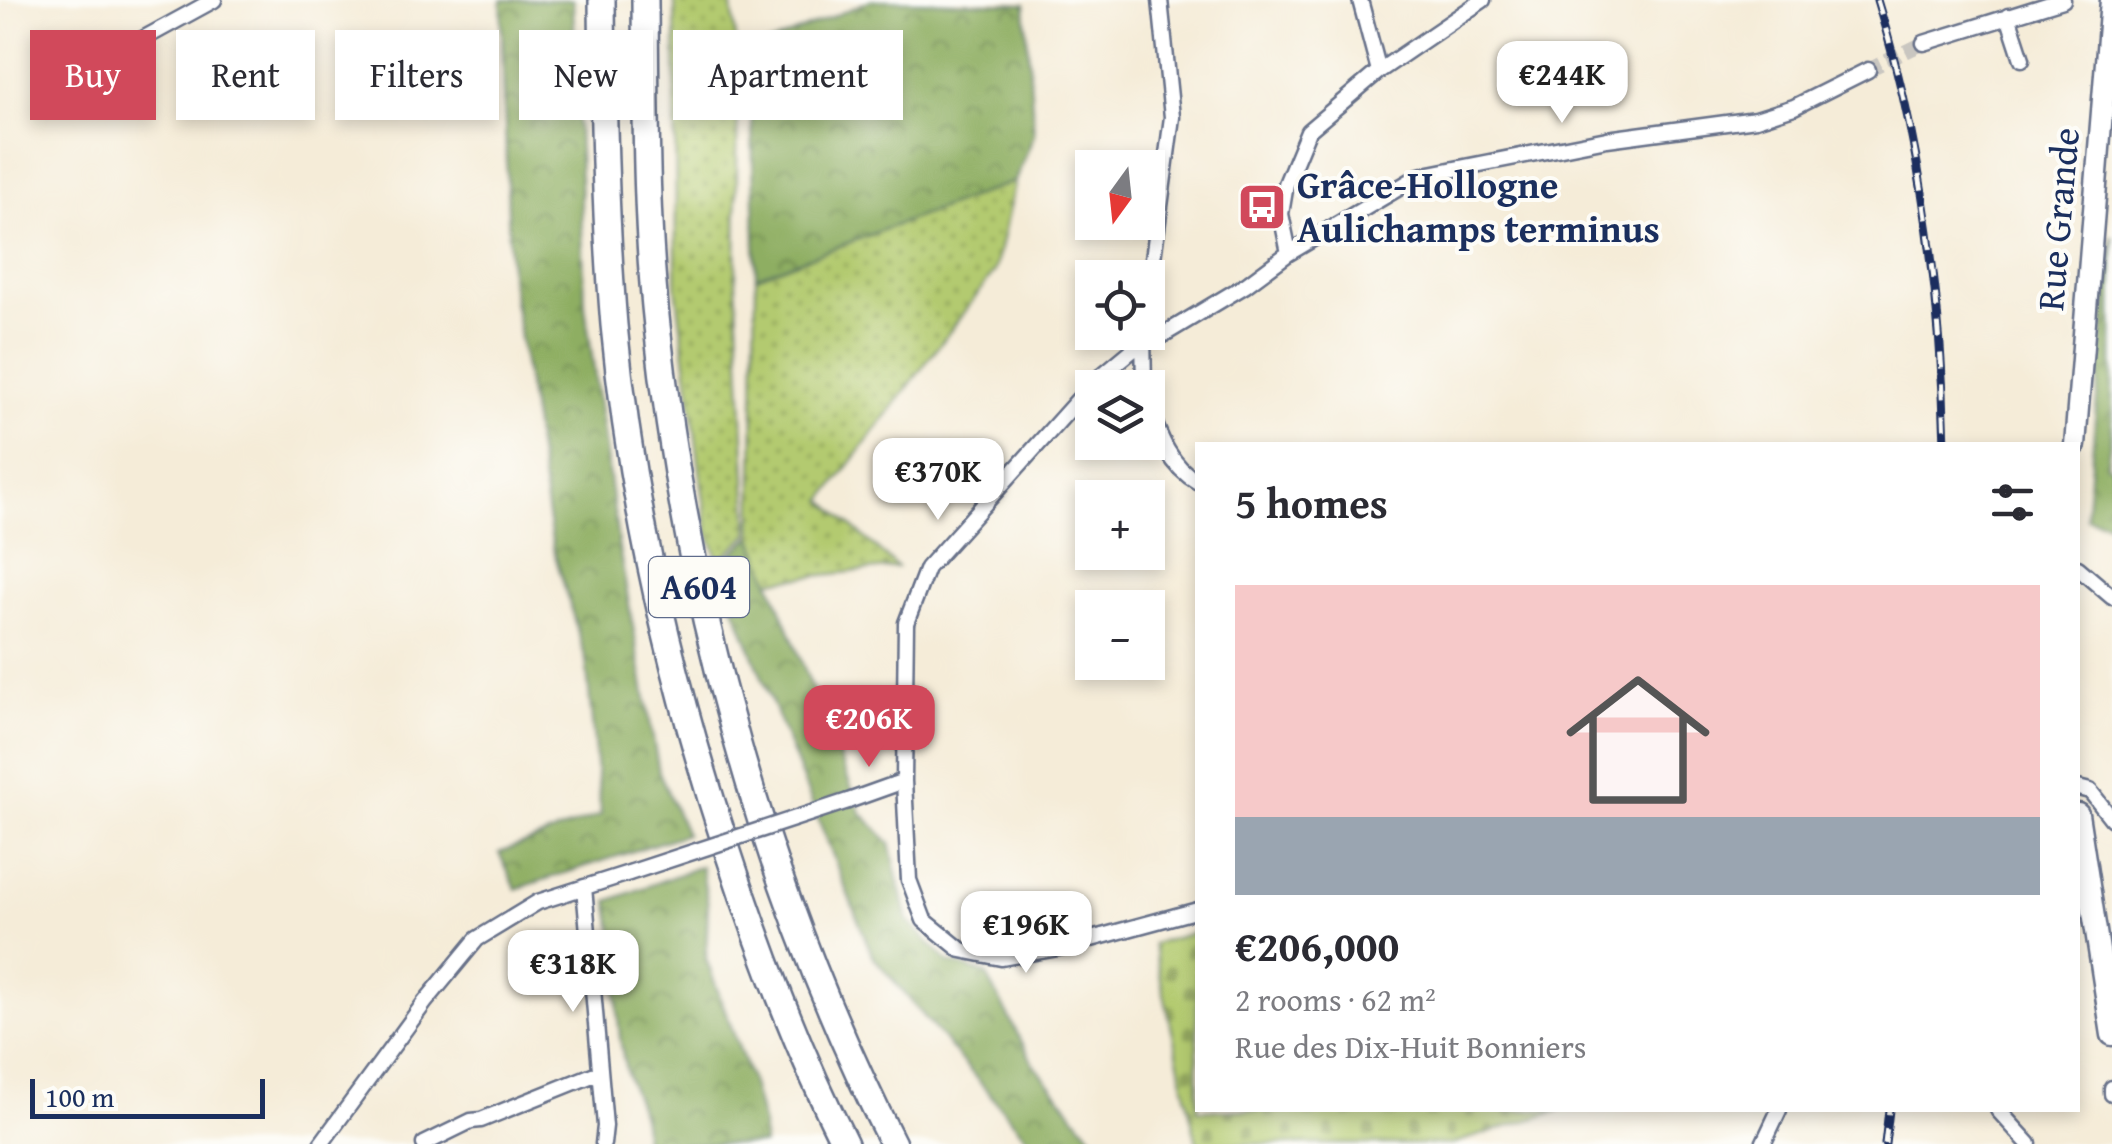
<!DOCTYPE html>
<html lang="en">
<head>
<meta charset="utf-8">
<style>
  :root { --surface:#fff; --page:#f2f2f3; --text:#2b2b33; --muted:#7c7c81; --accent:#d1495b }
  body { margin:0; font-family:"Gentium Book Plus",serif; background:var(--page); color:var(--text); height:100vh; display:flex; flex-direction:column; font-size:38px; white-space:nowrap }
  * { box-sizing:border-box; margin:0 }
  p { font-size:32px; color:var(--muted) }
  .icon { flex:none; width:55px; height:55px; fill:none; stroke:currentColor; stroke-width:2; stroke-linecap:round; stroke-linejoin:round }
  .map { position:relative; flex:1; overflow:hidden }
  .drawer { position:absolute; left:1195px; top:442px; width:885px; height:670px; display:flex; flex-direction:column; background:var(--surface); border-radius:0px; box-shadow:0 5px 15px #0003 }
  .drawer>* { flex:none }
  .top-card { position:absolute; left:30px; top:30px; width:950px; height:90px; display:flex; gap:20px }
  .needle { width:65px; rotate:195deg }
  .controls { position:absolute; left:1075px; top:150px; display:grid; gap:20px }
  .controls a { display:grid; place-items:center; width:90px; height:90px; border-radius:0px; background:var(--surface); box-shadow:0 5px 15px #0003; font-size:50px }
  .scale { position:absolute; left:30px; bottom:25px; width:235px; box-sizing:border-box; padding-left:10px; border:5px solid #1b2f5e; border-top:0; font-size:28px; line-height:35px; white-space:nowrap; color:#1b2f5e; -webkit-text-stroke:8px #fdfcf7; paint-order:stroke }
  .price { position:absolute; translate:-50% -85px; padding:0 22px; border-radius:20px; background:#fff; color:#222; font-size:32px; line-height:65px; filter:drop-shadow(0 2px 5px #0008) }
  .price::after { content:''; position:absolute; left:50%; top:60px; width:30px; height:22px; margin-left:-15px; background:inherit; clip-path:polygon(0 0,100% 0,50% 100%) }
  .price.selected { background:var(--accent); color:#fff }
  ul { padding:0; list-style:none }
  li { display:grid; align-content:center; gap:20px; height:530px; padding:0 40px }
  li span { display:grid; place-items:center; height:310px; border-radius:0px; color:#555 }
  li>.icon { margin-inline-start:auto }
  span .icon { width:180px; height:180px; fill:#fffc; stroke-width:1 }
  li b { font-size:42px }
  h2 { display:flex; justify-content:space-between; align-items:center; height:120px; padding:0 40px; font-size:42px }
  .pill { padding:0 35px; border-radius:0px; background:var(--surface); box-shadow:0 5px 15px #0003; font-size:35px; line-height:90px }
  .pill.selected { background:var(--accent); color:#fff }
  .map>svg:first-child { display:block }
</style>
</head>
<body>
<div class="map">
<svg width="2112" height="1144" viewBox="0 0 2112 1144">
  <defs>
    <pattern id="grass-dots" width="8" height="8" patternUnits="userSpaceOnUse" patternTransform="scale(2.5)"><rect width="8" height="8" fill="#b3ca6f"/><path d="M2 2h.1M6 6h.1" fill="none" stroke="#91a45e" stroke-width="1.8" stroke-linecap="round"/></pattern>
    <pattern id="forest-crowns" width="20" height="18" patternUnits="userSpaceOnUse" patternTransform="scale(2.5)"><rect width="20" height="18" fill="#8eae62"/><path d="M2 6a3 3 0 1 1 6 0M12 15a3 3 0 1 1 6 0" fill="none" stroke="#738e54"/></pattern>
    <pattern id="cemetery-stones" width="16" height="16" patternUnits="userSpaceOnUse" patternTransform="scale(2.5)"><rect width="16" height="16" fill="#b3ca6f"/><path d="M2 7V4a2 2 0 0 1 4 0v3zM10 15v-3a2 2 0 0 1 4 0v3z" fill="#91a45e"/></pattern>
  </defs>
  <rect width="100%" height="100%" fill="#fdfcf7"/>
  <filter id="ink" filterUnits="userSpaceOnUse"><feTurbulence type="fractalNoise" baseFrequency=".01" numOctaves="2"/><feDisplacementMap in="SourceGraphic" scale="20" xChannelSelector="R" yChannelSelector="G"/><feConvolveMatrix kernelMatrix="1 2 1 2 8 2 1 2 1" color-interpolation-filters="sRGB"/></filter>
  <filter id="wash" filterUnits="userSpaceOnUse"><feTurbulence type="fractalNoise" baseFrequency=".0048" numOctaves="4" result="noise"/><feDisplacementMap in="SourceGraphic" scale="40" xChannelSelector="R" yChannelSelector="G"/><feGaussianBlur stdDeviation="2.25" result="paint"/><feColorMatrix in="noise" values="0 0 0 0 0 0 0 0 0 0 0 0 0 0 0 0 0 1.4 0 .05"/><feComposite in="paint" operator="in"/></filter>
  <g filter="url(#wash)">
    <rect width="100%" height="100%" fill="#f5ecd8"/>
    <!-- grass -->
    <path fill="url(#grass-dots)" stroke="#677c66" stroke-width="2.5" d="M675,0H731L738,54L736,281L749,534L719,560L708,532L676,287Z
      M1015,181L995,271L823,500L897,567L769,581L752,536L756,277Z"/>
    <!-- forest -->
    <path fill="url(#forest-crowns)" stroke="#546e60" stroke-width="2.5" d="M501,0H573L585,306L619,548L659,772L686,834L516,889L499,853L601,815L586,660L553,548L510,274Z
      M871,0L1025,4L1034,135L1015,181L756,277L750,52Z
      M2112,236V428L2107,465L2112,467V524L2086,517Z
      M752,536L861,812L890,843L908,921L948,962L986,974L1033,1063L1098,1144H1032L872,955L718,566Z
      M701,866L708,904L706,959L751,1080L763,1126V1144H643C647,1111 634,1101 626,1070C612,1015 620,957 608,901Z"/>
    <!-- cemetery -->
    <path fill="url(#cemetery-stones)" stroke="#677c66" stroke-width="2.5" d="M1197,932L1198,1110H1561L1452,1144H1197L1153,944Z"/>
  </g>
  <g filter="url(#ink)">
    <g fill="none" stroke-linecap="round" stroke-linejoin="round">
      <!-- street-tunnel -->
      <path stroke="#c9c6c0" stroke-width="14" stroke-dasharray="14 7" stroke-linecap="butt" d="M1868,70L1924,43"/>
      <!-- street casing -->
      <g stroke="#677189" stroke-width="19">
        <path id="street" d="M1360,0L1379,71
          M2008,16L2022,59
          M1924,43L2063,0
          M128,47L214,0
          M1289,253L1281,214L1286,184L1308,131L1379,71L1483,0
          M1148,296L1172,117L1160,0
          M1143,332L1144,388
          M1148,405C1159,435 1169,466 1198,482
          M2078,568L2112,597
          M2078,788L2090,791L2112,819
          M848,801L904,781
          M584,887L605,1126L603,1144
          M1198,910L1058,948L1001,958L961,950L924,920L909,880L904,781L906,623L927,568L1094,382L1141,343L1161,336L1246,285L1289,253L1419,176L1607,139L1756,119L1794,107L1868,70
          M2112,1088V1094
          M1998,1110L2029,1144
          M321,1144L425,1002L477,939L538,902L629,873
          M424,1144L471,1121L481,1120L600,1072
          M1763,1144L1779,1110"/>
      </g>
      <!-- secondary casing -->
      <g stroke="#677189" stroke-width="25">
        <path id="secondary" d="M2075,445L2111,0
          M2078,814L2112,1035"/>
      </g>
      <!-- highway casing -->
      <g stroke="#677189" stroke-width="30">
        <path id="highway" d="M602,0C603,109 605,217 614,325C631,504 671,679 727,849C760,950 797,1049 845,1144
          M645,0C646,108 645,218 657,326C687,605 765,893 893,1144"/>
      </g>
      <!-- street -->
      <use href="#street" stroke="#fff" stroke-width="14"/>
      <!-- secondary -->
      <use href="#secondary" stroke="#fff" stroke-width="20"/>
      <!-- highway -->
      <use href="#highway" stroke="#fff" stroke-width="25"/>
      <!-- rail casing -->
      <g stroke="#1b2f5e" stroke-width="9">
        <path id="rail" d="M1877,0C1922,144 1941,295 1945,445
          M1885,1144L1889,1110"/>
      </g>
      <!-- rail -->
      <use href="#rail" stroke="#fdfcf7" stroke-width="5" stroke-dasharray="15" stroke-linecap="butt"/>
      <!-- street-bridge casing -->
      <g stroke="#677189" stroke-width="19" stroke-linecap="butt">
        <path id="street-bridge" d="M629,873L848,801"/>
      </g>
      <!-- street-bridge -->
      <use href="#street-bridge" stroke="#fff" stroke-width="14"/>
    </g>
  </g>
  <!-- icons -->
  <defs>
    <g id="bus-square" transform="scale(2.5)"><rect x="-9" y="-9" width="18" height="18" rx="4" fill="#d1495b" stroke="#fdfcf7"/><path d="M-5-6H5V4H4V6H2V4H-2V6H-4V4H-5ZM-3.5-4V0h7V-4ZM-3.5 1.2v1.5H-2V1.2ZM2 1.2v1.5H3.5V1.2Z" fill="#fff"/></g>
  </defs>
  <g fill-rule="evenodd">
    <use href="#bus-square" x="1262" y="207"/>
  </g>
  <g text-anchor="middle" stroke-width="8" stroke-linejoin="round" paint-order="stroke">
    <!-- shield labels -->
    <rect fill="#fdfcf7" stroke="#5f6c8c" stroke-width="2.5" x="649" y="557" width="100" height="60" rx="8"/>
    <g font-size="35" font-weight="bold" fill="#1b2f5e">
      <text x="699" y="599">A604</text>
    </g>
    <!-- poi labels -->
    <g font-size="38" font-weight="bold" fill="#1b2f5e" stroke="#fdfcf7" text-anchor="start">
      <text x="1297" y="198">Grâce-Hollogne<tspan x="1297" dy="44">Aulichamps terminus</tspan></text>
    </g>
    <!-- street labels -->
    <g font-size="38" fill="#1b2f5e" stroke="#fdfcf7">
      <text transform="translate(2058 219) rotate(-85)" y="13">Rue Grande</text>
    </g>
  </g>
</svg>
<div class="controls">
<a><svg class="needle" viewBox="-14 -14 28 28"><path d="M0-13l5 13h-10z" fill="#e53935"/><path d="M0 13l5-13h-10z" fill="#7c7c81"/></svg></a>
<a><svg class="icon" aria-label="locate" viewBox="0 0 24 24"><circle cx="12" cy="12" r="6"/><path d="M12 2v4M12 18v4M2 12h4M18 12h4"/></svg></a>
<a><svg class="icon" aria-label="layers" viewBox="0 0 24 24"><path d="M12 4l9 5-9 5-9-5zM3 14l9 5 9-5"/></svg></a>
<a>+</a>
<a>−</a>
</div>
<div class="scale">100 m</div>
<b class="price" style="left:1562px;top:126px">€244K</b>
<b class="price" style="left:938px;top:523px">€370K</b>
<b class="price selected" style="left:869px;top:770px">€206K</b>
<b class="price" style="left:1026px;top:976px">€196K</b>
<b class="price" style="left:573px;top:1015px">€318K</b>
<div class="top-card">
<a class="pill selected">Buy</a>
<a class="pill">Rent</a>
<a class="pill">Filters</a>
<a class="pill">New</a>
<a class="pill">Apartment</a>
</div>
<section class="drawer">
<h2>5 homes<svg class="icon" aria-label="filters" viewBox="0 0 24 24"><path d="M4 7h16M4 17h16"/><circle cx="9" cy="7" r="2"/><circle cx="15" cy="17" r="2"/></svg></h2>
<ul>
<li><span style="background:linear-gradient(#f6c9c9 75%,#9aa5b1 0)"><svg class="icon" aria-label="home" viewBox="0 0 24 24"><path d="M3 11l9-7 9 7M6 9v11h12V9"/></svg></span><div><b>€206,000</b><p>2 rooms · 62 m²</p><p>Rue des Dix-Huit Bonniers</p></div></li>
</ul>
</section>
</div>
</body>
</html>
